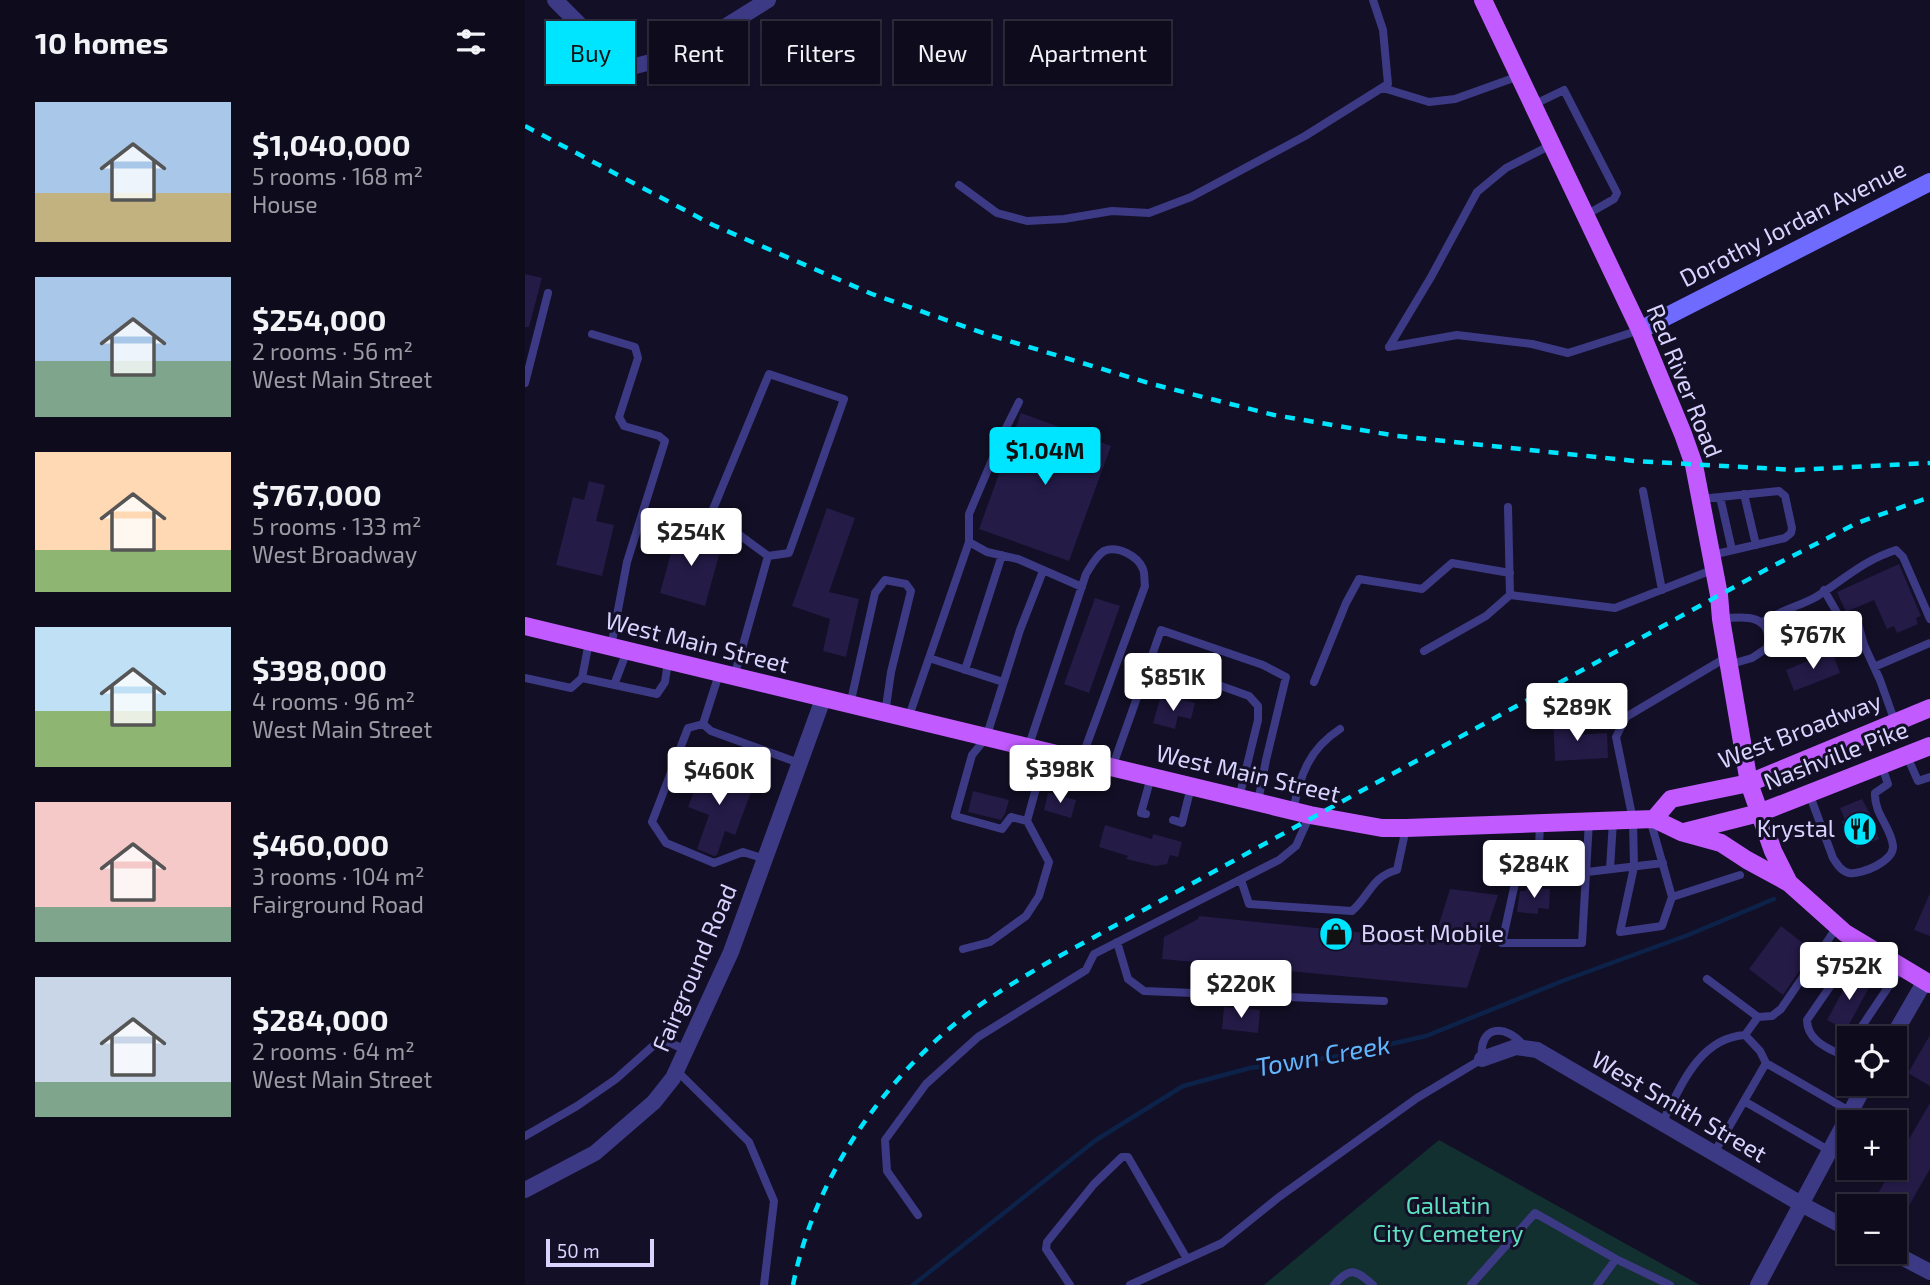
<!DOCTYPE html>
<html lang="en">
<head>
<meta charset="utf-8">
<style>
  :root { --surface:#0e0b1c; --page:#1c1929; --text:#f1f3f6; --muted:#9b9ba3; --line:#2e2b3b; --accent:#00e5ff }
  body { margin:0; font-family:"Exo 2",sans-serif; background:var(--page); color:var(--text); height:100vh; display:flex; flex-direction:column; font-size:26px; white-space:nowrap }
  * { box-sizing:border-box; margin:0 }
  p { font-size:23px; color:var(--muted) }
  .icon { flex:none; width:38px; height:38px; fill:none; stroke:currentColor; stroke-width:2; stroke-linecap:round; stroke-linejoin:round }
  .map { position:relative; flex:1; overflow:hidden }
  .panel { display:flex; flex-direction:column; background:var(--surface); width:525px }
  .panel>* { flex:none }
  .banner { position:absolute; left:21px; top:21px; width:665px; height:63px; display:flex; gap:14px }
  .controls { position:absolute; left:1312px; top:1026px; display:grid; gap:14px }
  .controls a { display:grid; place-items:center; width:70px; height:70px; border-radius:0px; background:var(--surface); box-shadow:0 2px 5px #0004,0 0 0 2px var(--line); font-size:35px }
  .scale { position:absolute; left:21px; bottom:18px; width:108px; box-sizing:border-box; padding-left:7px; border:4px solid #d9d4ff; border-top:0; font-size:19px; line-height:24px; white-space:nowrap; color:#d9d4ff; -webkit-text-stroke:5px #130f26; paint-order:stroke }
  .price { position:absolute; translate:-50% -60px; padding:0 16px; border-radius:7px; background:#fff; color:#222; font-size:23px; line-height:46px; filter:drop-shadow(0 2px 4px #0008) }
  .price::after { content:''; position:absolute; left:50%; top:42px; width:21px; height:16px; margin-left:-10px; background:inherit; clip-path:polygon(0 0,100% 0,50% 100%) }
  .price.current { background:var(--accent); color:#111 }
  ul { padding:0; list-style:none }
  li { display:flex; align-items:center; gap:21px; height:175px; padding:0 35px }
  li span { display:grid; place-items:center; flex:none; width:196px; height:140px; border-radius:0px; color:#555 }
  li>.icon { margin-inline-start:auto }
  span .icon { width:84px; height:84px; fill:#fffc; stroke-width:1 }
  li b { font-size:30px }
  h2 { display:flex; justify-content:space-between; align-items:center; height:84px; padding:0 35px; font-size:30px }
  .tag { padding:0 24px; border-radius:0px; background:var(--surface); box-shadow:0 2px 5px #0004,0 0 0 2px var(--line); font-size:24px; line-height:63px }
  .tag.current { background:var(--accent); color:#111 }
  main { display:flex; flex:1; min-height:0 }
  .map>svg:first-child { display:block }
</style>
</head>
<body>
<main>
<section class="panel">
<h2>10 homes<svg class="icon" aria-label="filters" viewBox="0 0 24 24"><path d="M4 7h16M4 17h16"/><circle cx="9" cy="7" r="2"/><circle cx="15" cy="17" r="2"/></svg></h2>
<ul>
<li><span style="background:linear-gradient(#a9c7e8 65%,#c2b280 0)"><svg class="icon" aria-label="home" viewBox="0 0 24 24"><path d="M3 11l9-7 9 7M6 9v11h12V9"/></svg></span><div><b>$1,040,000</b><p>5 rooms · 168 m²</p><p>House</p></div></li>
<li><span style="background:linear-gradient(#a9c7e8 60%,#7fa58c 0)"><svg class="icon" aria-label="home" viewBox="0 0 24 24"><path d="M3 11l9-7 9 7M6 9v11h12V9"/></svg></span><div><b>$254,000</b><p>2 rooms · 56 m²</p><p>West Main Street</p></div></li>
<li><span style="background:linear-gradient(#ffd9b3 70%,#8fb573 0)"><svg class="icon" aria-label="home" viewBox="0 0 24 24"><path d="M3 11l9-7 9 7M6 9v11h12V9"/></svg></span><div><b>$767,000</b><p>5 rooms · 133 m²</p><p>West Broadway</p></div></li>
<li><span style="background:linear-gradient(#bfe0f5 60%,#8fb573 0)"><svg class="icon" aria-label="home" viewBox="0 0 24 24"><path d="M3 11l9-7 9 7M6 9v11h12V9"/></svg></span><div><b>$398,000</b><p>4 rooms · 96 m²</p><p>West Main Street</p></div></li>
<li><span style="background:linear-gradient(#f6c9c9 75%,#7fa58c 0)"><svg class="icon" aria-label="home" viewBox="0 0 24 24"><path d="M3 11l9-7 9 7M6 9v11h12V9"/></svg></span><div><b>$460,000</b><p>3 rooms · 104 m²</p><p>Fairground Road</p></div></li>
<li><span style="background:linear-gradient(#c9d6e8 75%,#7fa58c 0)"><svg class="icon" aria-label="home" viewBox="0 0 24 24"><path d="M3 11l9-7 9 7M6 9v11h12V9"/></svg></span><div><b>$284,000</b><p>2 rooms · 64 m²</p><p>West Main Street</p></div></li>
</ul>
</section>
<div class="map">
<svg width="1405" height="1285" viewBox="0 0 1405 1285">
  <rect width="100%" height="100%" fill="#130f26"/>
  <!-- green -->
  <path fill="#12302f" d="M914,1140L1175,1285H739Z"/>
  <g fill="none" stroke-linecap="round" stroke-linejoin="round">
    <!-- stream -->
    <path stroke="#0c2248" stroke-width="4.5" d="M388,1285L571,1140L658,1086L725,1068L809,1057L901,1036L1040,980L1163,935L1249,899"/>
  </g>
  <!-- building -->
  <path fill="#241b47" d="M0,274L17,278L4,327H0Z
    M496,413L586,446L544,561L454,529Z
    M64,481L80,485L71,521L89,525L77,576L31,565L48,497L59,500Z
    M302,508L330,518L304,592L334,599L321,657L298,651L305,619L267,606Z
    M152,531L197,544L180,606L135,593Z
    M1374,564L1396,616L1391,618L1393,624L1372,633L1369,626L1362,629L1349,600L1321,612L1312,592Z
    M570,598L595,606L564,693L539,684Z
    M1307,651L1315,673L1269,691L1261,670Z
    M635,699L654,704L655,699L670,703L666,719L653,716L650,729L628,723Z
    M1048,717L1049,735L1082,733L1083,758L1030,761L1028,718Z
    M178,768L228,787L210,835L200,831L192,855L189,856L172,849L184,815L163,807Z
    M448,791L484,800L480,814L476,820L443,812Z
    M523,793L551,800L546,818L519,810Z
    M1337,799L1348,819L1346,820L1354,839L1332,848L1326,836L1323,837L1317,822L1320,820L1315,808Z
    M580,825L627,839L628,834L657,842L653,857L645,855L642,864L630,866L601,859L603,856L574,847Z
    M1001,888L1025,889L1024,909L1013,908V914L992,912L995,891H1001Z
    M925,889L973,895L942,988L637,959L639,937L673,919L674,916L909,940Z
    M1405,893V936L1389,930Z
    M1256,926L1288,951L1258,995L1224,969Z
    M1327,974L1346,984L1321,1030L1302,1020Z
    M699,1007L735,1010L733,1033L697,1029Z
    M1405,1035V1086L1383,1073Z
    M1405,1103V1169L1370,1230V1206H1346L1368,1167H1370V1163Z"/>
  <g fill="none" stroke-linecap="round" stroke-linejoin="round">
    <!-- lane -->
    <path stroke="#3d3a85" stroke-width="8" d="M858,88L904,102L930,99L994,76
      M1008,105L1039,90L1092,193L1089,199L1061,215
      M434,185L472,213L502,221L539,219L587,211L624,213L666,197L780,136L863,84L858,30L848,0
      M67,334L110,347L113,358L94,417L99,426L134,436L140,441L102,562L86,647
      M864,347L906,277L952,192L981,168L1026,145
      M864,347L932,335L1007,344L1043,353L1115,330
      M0,383L23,293
      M1118,491L1137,590
      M1219,494L1231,545
      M1195,497L1207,550
      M1175,499L1254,491L1260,496L1267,528L1266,533L1260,538L1187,555
      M983,507L985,595L1090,608L1187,570
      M444,542L462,552L493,559L557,587
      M1299,590L1315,618
      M1196,619C1219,616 1250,614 1242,648L1227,658L1203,665
      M1236,623C1253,611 1273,607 1291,597C1320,579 1337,561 1371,550L1378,557L1405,619
      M1243,644L1274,643L1315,618L1328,619L1334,627L1339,645L1355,680L1370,722
      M899,651L961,616L985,595
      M404,658L478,682
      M624,660L724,696L733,706V720L714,798
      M1349,667L1405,643
      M440,670L477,555
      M209,677L243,556L186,514L244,374L319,399L264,553L243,556
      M0,678L46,688L57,678L64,642
      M57,678L132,694L140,682L143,661
      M789,682L821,603L834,579L897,589L927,563L985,573
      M89,685L102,651
      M325,705L350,593L360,580L381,584L386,591L366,672L360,714
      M383,719L444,542V514L479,432L494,402
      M178,724L194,674
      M503,748L561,574C566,566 571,556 579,551C592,545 613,556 618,569C620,573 619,581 620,586L556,760
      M1381,754L1393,781L1405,777
      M587,768L636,630L738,665L761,677L741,760L733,802
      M1284,793L1308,858C1312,864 1316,871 1324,873C1337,875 1369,861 1368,846C1366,827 1349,814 1350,793L1363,784L1356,764
      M768,811C775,775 784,749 815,729
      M621,814L616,813L626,777
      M1125,819L1147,897L1215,875
      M648,820L657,823L666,787
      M502,821L486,817L477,829L430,816L447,755L461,738L495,630L518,571
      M1015,823L1013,873L1062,872L1138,863
      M240,859L218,852L189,863L141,843L127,822L163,728L178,724L186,731L274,763
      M1085,869L1088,821
      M1013,873L990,883L977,943H1057L1064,821
      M716,880L724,904L827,911C846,894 846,877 872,870L881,828
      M1147,897L1137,926L1095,932L1109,867L1108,820L1091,737L1101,717L1202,657
      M592,942L603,979L619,991L859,1001
      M438,949L465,942L501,916L514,896L524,862L502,821L521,752
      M1182,979L1233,1017L1220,1035L1235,1051L1241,1063
      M1233,1017L1247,1016L1256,1009L1312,927
      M1329,1038L1376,968
      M1317,1055L1325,1043
      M1325,1059C1308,1050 1282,1043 1282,1020L1335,943
      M152,1071L224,1142L249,1201L239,1285
      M1219,1101L1305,1151
      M1137,1123C1156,1086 1174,1038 1220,1035
      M0,1136L52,1106L91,1079L129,1045L143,1042L161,1050
      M1189,1153L1241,1063L1326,1112
      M393,1215L362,1171L360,1140L401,1084L453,1037L561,970L569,954L754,860L771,846L785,815
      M545,1285L521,1249L522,1242L569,1184L597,1157H603L662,1259
      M605,1285L697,1243L754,1197L892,1098L957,1059C953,1025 981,1023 999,1046
      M809,1285C825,1266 831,1270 848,1285
      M946,1285L1010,1213L1091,1259L1145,1285
      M1072,1285L1091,1259"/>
    <!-- street -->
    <path stroke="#3d3a85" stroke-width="16" d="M30,0L99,69L156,54L243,0
      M1367,1038L1400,981
      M957,1059L991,1047L1012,1050L1276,1204L1325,1230
      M0,1190L70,1153L129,1102L148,1078L206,952L298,699
      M1365,1251L1405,1272
      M1233,1285L1341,1083"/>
    <!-- secondary -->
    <path stroke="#6f6bff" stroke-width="18" d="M1115,330L1405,182"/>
    <!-- primary -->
    <path stroke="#c25bff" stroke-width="18" d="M958,0L1115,330L1158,434L1169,465L1194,595L1196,619L1224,783L1248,851L1264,883
      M0,626L785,815L857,828H881L1129,819L1156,832L1196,843L1222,860L1264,883L1320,933L1405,984
      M1129,819L1146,799L1224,783L1405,708
      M1159,832L1234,813L1405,746"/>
    <!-- rail -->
    <path stroke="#00e5ff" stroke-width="4.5" stroke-dasharray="10 9" stroke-linecap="butt" d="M0,126L188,225L347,294L461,334L627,384L749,415L872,436L1110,461L1271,470L1405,463
      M268,1285C288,1183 352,1088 431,1023C462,998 496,978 529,959L1244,568L1332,523L1405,497"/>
  </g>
  <!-- icons -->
  <defs>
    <g id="restaurant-disc" transform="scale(1.75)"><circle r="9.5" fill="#00e5ff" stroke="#130f26"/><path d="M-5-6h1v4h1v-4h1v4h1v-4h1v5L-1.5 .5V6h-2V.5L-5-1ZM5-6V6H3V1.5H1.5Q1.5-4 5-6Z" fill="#111"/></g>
    <g id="shop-disc" transform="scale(1.75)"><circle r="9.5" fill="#00e5ff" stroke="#130f26"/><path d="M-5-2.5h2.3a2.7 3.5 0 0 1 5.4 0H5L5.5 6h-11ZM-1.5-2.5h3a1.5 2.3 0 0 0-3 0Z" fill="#111"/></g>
  </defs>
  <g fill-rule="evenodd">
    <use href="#restaurant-disc" x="1335" y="829"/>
    <use href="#shop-disc" x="811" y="934"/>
  </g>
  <g text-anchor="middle" stroke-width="6" stroke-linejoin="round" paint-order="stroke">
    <!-- street labels -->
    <g font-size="24" fill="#d9d4ff" stroke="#130f26">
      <text transform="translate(1268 224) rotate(-27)" y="8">Dorothy Jordan Avenue</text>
      <text transform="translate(1159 381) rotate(68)" y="8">Red River Road</text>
      <text transform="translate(172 643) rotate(14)" y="8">West Main Street</text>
      <text transform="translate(1275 731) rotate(-21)" y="8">West Broadway</text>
      <text transform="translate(1311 756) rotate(-21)" y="8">Nashville Pike</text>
      <text transform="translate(723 774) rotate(13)" y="8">West Main Street</text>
      <text transform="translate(170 968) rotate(-67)" y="8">Fairground Road</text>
      <text transform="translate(1154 1107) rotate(30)" y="8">West Smith Street</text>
    </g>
    <!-- poi labels -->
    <g font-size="24" fill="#d9d4ff" stroke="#130f26" text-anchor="end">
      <text x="1310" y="837">Krystal</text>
      <text x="836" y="942" text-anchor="start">Boost Mobile</text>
    </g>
    <!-- park labels -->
    <g font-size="24" fill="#5fe0c0" stroke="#130f26">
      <text x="923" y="1214">Gallatin<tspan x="923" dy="28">City Cemetery</tspan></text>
    </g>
    <!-- water labels -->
    <g font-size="26" font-style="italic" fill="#62b6ff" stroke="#130f26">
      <text transform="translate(798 1056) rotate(-10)" y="9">Town Creek</text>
    </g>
  </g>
</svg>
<div class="controls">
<a><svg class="icon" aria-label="locate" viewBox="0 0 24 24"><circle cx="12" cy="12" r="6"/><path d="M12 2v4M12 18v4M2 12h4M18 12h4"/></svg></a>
<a>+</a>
<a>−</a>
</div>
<div class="scale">50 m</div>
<b class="price current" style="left:520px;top:487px">$1.04M</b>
<b class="price" style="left:166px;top:568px">$254K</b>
<b class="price" style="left:1288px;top:671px">$767K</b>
<b class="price" style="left:648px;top:713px">$851K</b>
<b class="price" style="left:1052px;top:743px">$289K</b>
<b class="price" style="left:535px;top:805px">$398K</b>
<b class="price" style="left:194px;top:807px">$460K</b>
<b class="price" style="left:1009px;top:900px">$284K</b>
<b class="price" style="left:1324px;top:1002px">$752K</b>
<b class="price" style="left:716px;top:1020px">$220K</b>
<div class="banner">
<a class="tag current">Buy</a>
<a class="tag">Rent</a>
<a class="tag">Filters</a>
<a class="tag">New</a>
<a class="tag">Apartment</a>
</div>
</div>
</main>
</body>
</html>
